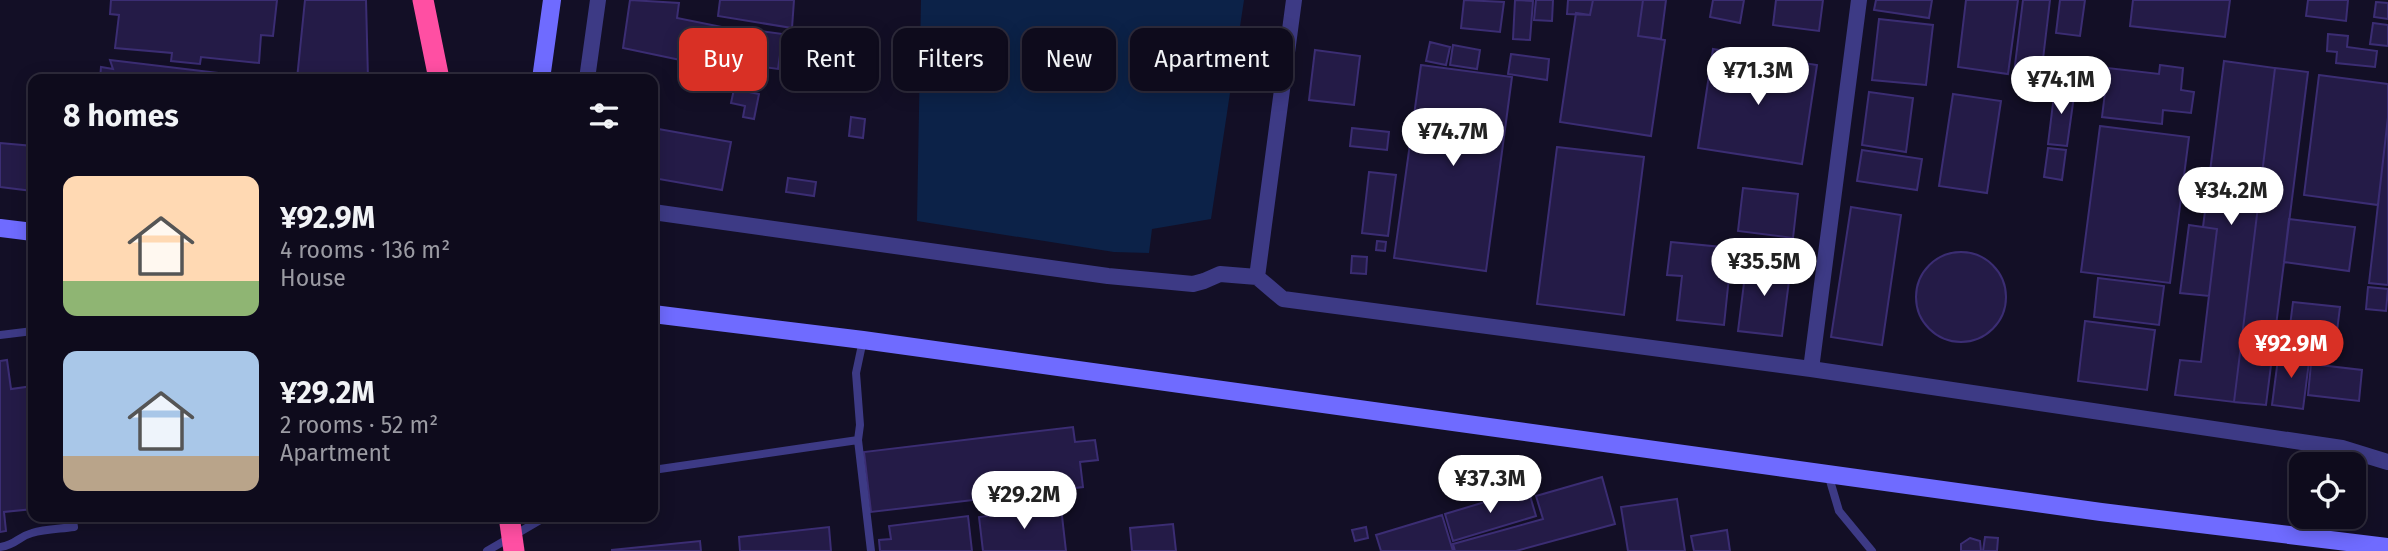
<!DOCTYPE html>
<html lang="en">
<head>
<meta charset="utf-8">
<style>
  :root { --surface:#0e0b1c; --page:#1c1929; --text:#f1f3f6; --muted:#9b9ba3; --line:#2e2b3b; --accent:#d93025 }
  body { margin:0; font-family:"Fira Sans",sans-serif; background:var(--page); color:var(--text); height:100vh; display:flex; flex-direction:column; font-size:26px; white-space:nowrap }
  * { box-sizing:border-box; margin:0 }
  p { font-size:23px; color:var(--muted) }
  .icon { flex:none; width:38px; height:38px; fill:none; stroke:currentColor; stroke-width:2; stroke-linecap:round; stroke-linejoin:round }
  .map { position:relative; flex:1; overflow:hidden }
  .drawer { position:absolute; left:28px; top:74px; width:630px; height:448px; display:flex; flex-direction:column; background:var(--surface); border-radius:14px; box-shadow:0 4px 18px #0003,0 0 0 2px var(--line) }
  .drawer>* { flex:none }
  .hud { position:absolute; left:679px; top:28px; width:665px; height:63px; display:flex; gap:14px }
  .tools { position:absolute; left:2289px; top:452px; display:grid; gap:14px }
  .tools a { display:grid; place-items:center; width:77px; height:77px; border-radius:14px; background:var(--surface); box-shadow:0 4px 18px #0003,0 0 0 2px var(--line); font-size:35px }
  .price { position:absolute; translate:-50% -60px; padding:0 16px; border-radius:24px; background:#fff; color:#222; font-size:23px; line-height:46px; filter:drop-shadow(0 2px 4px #0008) }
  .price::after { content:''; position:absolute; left:50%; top:42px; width:21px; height:16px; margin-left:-10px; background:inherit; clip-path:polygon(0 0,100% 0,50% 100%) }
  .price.on { background:var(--accent); color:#fff }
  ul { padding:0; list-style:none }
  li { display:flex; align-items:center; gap:21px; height:175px; padding:0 35px }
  li span { display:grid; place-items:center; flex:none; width:196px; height:140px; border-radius:14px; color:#555 }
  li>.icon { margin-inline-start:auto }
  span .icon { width:84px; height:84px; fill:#fffc; stroke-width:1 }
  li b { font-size:30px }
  h2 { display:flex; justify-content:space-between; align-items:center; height:84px; padding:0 35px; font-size:30px }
  .chip { padding:0 24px; border-radius:14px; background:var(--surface); box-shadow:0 4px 18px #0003,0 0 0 2px var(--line); font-size:24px; line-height:63px }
  .chip.on { background:var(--accent); color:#fff }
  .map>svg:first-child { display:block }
</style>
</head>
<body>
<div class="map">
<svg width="2388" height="551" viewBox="0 0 2388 551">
  <rect width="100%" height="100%" fill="#130f26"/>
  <!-- water -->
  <path fill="#0c2248" d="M921,0H1244L1211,219L1152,229L1149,253L1114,252L917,221Z"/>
  <!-- building -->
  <path fill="#241b47" stroke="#3b2d73" stroke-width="2" d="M111,0H277L273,36L261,35L259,63L201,57L200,64L171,61L172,53L115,48L119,15L110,14Z
    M305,0H366L368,79H297Z
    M630,0L679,3L677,18L732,29L728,70L623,48Z
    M720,0H794L792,28L718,16Z
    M1464,0L1504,2L1500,32L1461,28Z
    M1515,0L1533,1L1530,40L1513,39Z
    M1536,0H1553L1552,21L1534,20Z
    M1568,0H1593L1590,15L1567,14Z
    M1593,0H1643L1638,36L1665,40L1651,136L1560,122L1576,13L1590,15Z
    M1643,0H1666L1661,39L1638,36Z
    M1713,0H1744L1740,23L1710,17Z
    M1776,0H1823L1819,31L1773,25Z
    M1876,0H1932L1929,18L1874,10Z
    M1966,0H2018L2008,74L1958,67Z
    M2023,0H2050L2041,76L2014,73Z
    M2060,0H2085L2080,36L2056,33Z
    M2133,0H2230L2225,37L2130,26Z
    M2308,0H2348L2346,21L2306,16Z
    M2376,2L2388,3V19L2374,17Z
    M1879,19L1933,25L1926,85L1872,80Z
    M2373,23L2388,25V46L2370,44Z
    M746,29L783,34L778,69L741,64Z
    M2328,34L2348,36L2347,47L2377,51L2375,67L2336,63L2337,52L2327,51Z
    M1430,42L1450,47L1446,65L1426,61Z
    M1453,45L1480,50L1477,69L1450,65Z
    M1713,49L1817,65L1802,164L1698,148Z
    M1315,50L1360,56L1354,105L1309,100Z
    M1511,54L1549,59L1547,80L1508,74Z
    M110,60L260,78V79H100L101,67L113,69Z
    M2059,60L2077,62L2075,83L2057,81Z
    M2224,61L2275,68L2234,402L2175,395L2180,360L2201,362L2217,229L2203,227Z
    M1421,65L1512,77L1486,271L1394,258Z
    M2160,65L2183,68L2181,90L2194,92L2191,113L2163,110L2162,124L2102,117L2108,68L2159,74Z
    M2275,68L2308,72L2266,405L2234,402Z
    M2319,75L2388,84V117L2378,205L2304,195Z
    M2055,87L2075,89L2067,146L2048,144Z
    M734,89L759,94L754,119L743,117L745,106L731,103Z
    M1869,92L1913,98L1906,152L1862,145Z
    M1953,94L2001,101L1987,193L1939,186Z
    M851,117L865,119L863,138L849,136Z
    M2388,117V285L2369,283Z
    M2100,126L2189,137L2170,283L2081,272Z
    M653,128L731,142L722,190L653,178Z
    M1352,128L1389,132L1387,150L1350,146Z
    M0,143L33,146V191L0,187Z
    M1557,147L1644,157L1624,315L1537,304Z
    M2048,148L2066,150L2062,180L2044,177Z
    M1862,150L1922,159L1917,190L1857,181Z
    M1369,172L1396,175L1388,236L1362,233Z
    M788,178L816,182L814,196L786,192Z
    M1743,188L1798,194L1793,238L1738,231Z
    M1851,207L1901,215L1882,345L1831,337Z
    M2289,219L2355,227L2349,271L2284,262Z
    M2189,225L2217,229L2209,296L2180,293Z
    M1377,241L1386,242L1385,251L1376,250Z
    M1671,242L1732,248L1724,325L1677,320L1682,276L1667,275Z
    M1916 297a45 45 0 1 1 90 0a45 45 0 1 1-90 0Z
    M1352,256L1367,257L1366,274L1351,273Z
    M1747,259L1791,265L1782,336L1738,331Z
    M2098,278L2164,286L2159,325L2094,317Z
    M2368,287L2388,289L2386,311L2366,309Z
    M2293,302L2340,307L2335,347L2288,342Z
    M2085,321L2155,330L2147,390L2078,381Z
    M2279,351L2310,354L2303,409L2272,405Z
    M7,360L11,389L33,386V509L4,512L6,531L0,532V361Z
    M2311,364L2362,370L2359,401L2308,395Z
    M1073,427L1075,442L1095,440L1098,460L1080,462L1083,487L871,512L864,452Z
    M1602,477L1615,524L1516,551H1455L1453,544L1543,519L1536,496Z
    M1528,489L1536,516L1453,541L1445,514Z
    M1677,499L1685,551H1628L1621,507Z
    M1061,507L1066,551H983L979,517Z
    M1442,515L1453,551H1381L1376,535Z
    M968,516L972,551H880L879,540L891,539L889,526Z
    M1173,524L1176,551H1132L1130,528Z
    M829,527L831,551H740L739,537Z
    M1366,527L1368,538L1355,541L1352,530Z
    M1727,530L1730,551H1694L1691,536Z
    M1985,537L1998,538L1997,551H1983Z
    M1970,538L1980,541L1981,551H1961V544Z
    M700,541L701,551H612V550Z"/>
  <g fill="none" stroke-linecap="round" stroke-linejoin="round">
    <!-- lane -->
    <path stroke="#3d3a85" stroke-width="8" d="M0,335L33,331
      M863,340L856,373L860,425L858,440L871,551
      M653,470L858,440
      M1828,474L1839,511L1872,551
      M0,547C18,544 17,537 32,533C45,529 60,529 74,527L72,516
      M487,551L547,516"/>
    <!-- street -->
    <path stroke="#3d3a85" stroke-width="16" d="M587,79L598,0
      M653,212L1108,276L1193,284L1204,281L1220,274L1257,277L1283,299L1811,369L2342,448L2388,462
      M1257,277L1294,0
      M1811,369L1859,0"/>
    <!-- secondary -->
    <path stroke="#6f6bff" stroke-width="18" d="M541,79L552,0
      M0,228L33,232
      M653,314L863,340L2101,512L2388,547"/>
    <!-- highway -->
    <path stroke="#ff4fa3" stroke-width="21" d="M423,0L439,79"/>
    <!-- highway-bridge -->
    <path stroke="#ff4fa3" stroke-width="21" d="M509,516L514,551"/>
  </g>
</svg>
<div class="tools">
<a><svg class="icon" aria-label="locate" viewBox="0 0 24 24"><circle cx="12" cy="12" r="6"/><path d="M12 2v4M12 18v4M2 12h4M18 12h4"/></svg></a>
</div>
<b class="price" style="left:1758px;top:107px">¥71.3M</b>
<b class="price" style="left:2061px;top:116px">¥74.1M</b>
<b class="price" style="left:1453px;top:168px">¥74.7M</b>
<b class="price" style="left:2231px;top:227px">¥34.2M</b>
<b class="price" style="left:1764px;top:298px">¥35.5M</b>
<b class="price on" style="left:2291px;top:380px">¥92.9M</b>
<b class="price" style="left:1490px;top:515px">¥37.3M</b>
<b class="price" style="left:1024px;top:531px">¥29.2M</b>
<div class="hud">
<a class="chip on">Buy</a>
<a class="chip">Rent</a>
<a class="chip">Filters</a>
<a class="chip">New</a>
<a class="chip">Apartment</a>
</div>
<section class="drawer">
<h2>8 homes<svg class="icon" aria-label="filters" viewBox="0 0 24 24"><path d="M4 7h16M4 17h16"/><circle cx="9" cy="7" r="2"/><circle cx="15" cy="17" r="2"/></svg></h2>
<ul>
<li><span style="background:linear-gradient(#ffd9b3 75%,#8fb573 0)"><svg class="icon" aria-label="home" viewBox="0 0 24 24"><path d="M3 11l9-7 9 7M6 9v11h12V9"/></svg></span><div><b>¥92.9M</b><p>4 rooms · 136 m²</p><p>House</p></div></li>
<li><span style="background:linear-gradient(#a9c7e8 75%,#b9a48a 0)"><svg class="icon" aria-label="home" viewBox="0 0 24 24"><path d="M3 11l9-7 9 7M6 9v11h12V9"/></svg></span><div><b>¥29.2M</b><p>2 rooms · 52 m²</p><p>Apartment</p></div></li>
</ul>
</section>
</div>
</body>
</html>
